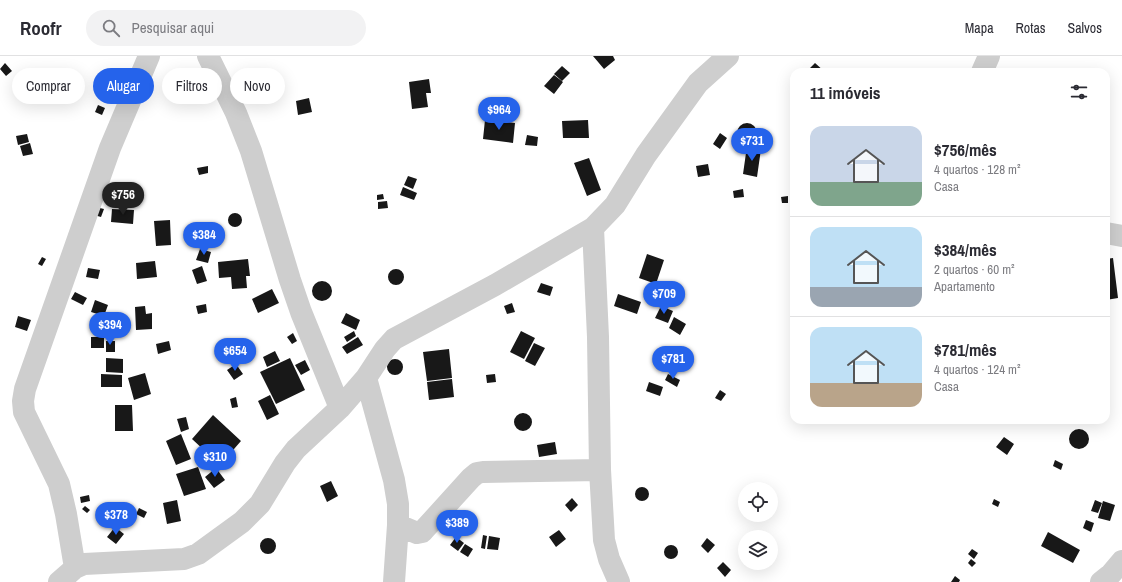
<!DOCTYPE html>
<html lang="pt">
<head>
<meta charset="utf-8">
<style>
  :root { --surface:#fff; --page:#f2f2f3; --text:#2b2b33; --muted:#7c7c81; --line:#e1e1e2; --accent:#2563eb }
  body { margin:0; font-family:"Archivo Narrow",sans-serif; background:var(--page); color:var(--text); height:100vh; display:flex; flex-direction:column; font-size:15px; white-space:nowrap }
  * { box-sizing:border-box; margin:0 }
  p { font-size:13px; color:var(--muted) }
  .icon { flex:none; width:22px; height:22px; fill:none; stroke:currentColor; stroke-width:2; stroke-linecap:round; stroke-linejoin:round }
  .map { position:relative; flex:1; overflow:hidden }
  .panel { position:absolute; left:790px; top:12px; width:320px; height:356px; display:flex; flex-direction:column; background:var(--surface); border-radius:12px; box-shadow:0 4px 16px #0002 }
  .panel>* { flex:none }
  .hud { position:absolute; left:12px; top:12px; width:380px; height:36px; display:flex; gap:8px }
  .tools { position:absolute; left:738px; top:426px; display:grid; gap:8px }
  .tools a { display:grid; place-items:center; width:40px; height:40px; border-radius:50%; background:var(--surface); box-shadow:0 4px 16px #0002; font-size:20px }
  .price { position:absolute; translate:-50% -34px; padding:0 9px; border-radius:14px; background:var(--accent); color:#fff; font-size:13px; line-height:26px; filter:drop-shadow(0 1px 2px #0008) }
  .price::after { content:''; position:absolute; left:50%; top:24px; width:12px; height:9px; margin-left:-6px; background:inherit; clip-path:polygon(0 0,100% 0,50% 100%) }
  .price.selected { background:#222; color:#fff }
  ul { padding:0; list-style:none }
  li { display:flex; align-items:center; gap:12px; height:100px; padding:0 20px }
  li+li { border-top:1px solid var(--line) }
  li span { display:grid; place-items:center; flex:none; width:112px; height:80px; border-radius:12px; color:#555 }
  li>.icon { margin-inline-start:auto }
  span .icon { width:48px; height:48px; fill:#fffc; stroke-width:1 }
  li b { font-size:17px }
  h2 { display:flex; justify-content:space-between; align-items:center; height:48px; padding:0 20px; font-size:17px }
  .pill { padding:0 14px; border-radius:18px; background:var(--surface); box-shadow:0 4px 16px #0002; font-size:14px; line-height:36px }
  .pill.selected { background:var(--accent); color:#fff }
  header { display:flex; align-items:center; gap:24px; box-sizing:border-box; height:56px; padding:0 20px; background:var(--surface); border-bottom:1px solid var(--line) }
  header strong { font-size:19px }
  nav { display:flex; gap:22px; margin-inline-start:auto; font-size:14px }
  .search { width:280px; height:36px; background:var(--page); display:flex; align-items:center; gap:10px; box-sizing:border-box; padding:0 14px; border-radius:22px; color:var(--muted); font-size:15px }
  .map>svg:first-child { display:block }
</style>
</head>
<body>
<header>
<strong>Roofr</strong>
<div class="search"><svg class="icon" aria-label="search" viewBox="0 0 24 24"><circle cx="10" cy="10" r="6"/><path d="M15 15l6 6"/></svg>Pesquisar aqui</div>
<nav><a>Mapa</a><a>Rotas</a><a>Salvos</a></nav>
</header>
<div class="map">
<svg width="1122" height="526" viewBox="0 0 1122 526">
  <rect width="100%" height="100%" fill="#fff"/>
  <!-- building -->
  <path fill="#181818" d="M593,0H613L615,4L604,13Z
    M5,7L12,15L6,20L0,13Z
    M815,7L825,16H806Z
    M562,10L570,17L562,25L554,18Z
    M52,13L61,19L56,26L47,21Z
    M554,19L563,26L554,38L544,30Z
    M429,23L431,37H426L428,51L412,53L409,26Z
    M170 35a8 8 0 1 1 16 0a8 8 0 1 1-16 0Z
    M309,42L312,56L298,59L296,45Z
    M98,49L105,52L102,59L95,56Z
    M485,64L515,67L513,87L483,83Z
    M588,64L589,82H563L562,65Z
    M737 77a10 10 0 1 1 20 0a10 10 0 1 1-20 0Z
    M720,77L727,82L720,93L713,88Z
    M27,78L29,86L18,89L16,80Z
    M527,79L538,81L537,90L525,89Z
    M30,87L33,98L23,100L20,90Z
    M747,90L761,93L757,121L743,118Z
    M589,102L601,134L587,140L574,107Z
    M708,108L710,119L698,121L696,110Z
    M208,110V117L199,119L197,112Z
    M408,120L417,123L413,133L404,129Z
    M403,131L417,137L414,144L400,139Z
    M743,133L744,141L734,142L733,135Z
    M383,138L384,143L377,144V139Z
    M788,140V147H782L781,141Z
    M387,145L388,152L378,153V146Z
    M794,148V159H791L790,149Z
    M96,151L104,153L101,161L94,159Z
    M112,153L134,154L133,168L111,166Z
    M228 164a7 7 0 1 1 14 0a7 7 0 1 1-14 0Z
    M170,164L171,189L156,190L154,165Z
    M200,193L211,196L208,207L196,204Z
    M647,198L664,204L656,228L639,222Z
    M42,201L46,203L42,210L38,208Z
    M1113,202L1118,242L1106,244V203Z
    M248,203L250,220H246L247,232L232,233L231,221L219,222L218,206Z
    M155,205L157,221L137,223L136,207Z
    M202,210L207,225L197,228L192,214Z
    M88,212L100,214L98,223L86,221Z
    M388 221a8 8 0 1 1 16 0a8 8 0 1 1-16 0Z
    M312 235a10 10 0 1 1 20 0a10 10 0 1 1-20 0Z
    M541,227L553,231L550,240L537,236Z
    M272,233L279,247L258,257L252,243Z
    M75,236L87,242L83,249L71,243Z
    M618,238L641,246L637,258L614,250Z
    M95,244L108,249L104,260L91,256Z
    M512,247L515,256L507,258L504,250Z
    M206,248L207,256L198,258L196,250Z
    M145,250L146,258L152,257V273L136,274L135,251Z
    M661,250L673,255L668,267L655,262Z
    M346,257L360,264L356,274L341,267Z
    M18,260L31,264L27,275L15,271Z
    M674,261L686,268L680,279L669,272Z
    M97,263L107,266L103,276L94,273Z
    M354,275L356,280L347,286L344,281Z
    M521,275L535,282L524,303L510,296Z
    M293,277L297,285L292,288L287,281Z
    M91,281H104V292H91Z
    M358,281L363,289L347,298L342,291Z
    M106,285H115V296H106Z
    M169,285L171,294L158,298L156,288Z
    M534,287L545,292L535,310L525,305Z
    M449,293L452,322L427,325L423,296Z
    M275,295L280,305L267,311L263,301Z
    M106,302L123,303V317L106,316Z
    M290,302L305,334L276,348L260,316Z
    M387 311a8 8 0 1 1 16 0a8 8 0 1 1-16 0Z
    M305,304L310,314L301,319L295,309Z
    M236,308L243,318L234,324L227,314Z
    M145,317L151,338L134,344L128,322Z
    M101,318L122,319V331H101Z
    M495,318L496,326L487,327L486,319Z
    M668,318L680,324L677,331L665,324Z
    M452,323L454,341L429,344L427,326Z
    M649,326L663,331L660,340L646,335Z
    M720,334L726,338L721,345L715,342Z
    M270,339L279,358L267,364L258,345Z
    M236,341L238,351L232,352L230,343Z
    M115,349H132L133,375H115Z
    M514 366a9 9 0 1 1 18 0a9 9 0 1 1-18 0Z
    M213,359L241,385L220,409L192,383Z
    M186,361L189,373L181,376L177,363Z
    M1069 383a10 10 0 1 1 20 0a10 10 0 1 1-20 0Z
    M181,378L191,403L176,409L166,385Z
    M1004,381L1014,388L1007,399L996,391Z
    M555,386L557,398L539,401L537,389Z
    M1055,404L1063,408L1061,414L1053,410Z
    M198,411L206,433L184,440L176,418Z
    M216,412L225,424L214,432L205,421Z
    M331,425L338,440L327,446L320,430Z
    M635 438a7 7 0 1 1 14 0a7 7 0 1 1-14 0Z
    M89,439L90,445L81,447L80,441Z
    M572,442L578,449L571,456L565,449Z
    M994,443L1000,446L998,451L992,448Z
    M177,444L181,465L167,468L163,447Z
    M1095,444L1102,447L1098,457L1091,455Z
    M1103,445L1115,449L1110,465L1098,462Z
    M85,450L90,454L87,457L82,453Z
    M139,452L147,456L144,462L136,458Z
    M1086,464L1094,467L1091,476L1083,472Z
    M115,471L124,478L116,488L107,481Z
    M559,474L566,483L556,491L549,481Z
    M1048,476L1080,494L1073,507L1041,490Z
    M483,479L487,480L485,493L481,492Z
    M489,480L500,482L498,494L487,493Z
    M456,481L464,487L458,495L450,489Z
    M260 490a8 8 0 1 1 16 0a8 8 0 1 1-16 0Z
    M707,482L715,489L708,497L701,490Z
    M465,488L473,493L468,501L460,496Z
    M664 496a7 7 0 1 1 14 0a7 7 0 1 1-14 0Z
    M972,493L978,497L974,503L968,498Z
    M971,503L976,507L972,511L968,507Z
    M723,506L731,514L725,521L717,512Z
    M955,520L960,524L959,526H951Z"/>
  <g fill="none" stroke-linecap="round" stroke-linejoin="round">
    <!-- minor -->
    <path stroke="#cecece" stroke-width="22" d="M208,0L236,57L251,95L290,224L301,256L340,352
      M982,16L989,0
      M1106,177L1122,180
      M366,322L394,424L398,448V469L394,526
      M398,469L417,477L422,476L471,422L477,417L483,416L600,414
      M75,512L66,458L59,428L24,356L23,345L25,333L110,92L149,0
      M59,526L75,512L84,508L184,503L198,498L242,466L260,448L285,407L296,393L340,352L366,322L385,293L394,283L495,229L593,172
      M619,526L609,503L604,484L600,414L598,281L593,172L615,149L646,99L698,27L728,0
      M1101,526L1111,518L1122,505"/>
  </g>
</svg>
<div class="tools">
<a><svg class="icon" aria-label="locate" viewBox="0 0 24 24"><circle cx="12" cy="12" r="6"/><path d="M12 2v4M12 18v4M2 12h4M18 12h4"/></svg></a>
<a><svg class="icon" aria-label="layers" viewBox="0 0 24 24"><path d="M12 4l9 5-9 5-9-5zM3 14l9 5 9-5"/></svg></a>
</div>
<b class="price" style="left:499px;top:75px">$964</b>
<b class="price" style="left:752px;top:106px">$731</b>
<b class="price selected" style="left:123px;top:160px">$756</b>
<b class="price" style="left:204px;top:200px">$384</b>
<b class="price" style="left:664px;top:259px">$709</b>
<b class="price" style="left:110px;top:290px">$394</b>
<b class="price" style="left:235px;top:316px">$654</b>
<b class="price" style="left:673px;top:324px">$781</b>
<b class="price" style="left:215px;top:422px">$310</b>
<b class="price" style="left:116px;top:480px">$378</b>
<b class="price" style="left:457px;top:488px">$389</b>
<div class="hud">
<a class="pill">Comprar</a>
<a class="pill selected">Alugar</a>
<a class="pill">Filtros</a>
<a class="pill">Novo</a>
</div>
<section class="panel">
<h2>11 imóveis<svg class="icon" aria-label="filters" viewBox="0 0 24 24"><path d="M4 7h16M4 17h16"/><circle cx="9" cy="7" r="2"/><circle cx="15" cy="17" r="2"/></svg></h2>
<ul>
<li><span style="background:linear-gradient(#c9d6e8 70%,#7fa58c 0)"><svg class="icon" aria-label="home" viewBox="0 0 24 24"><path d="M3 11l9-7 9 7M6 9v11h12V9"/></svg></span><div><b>$756/mês</b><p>4 quartos · 128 m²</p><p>Casa</p></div></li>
<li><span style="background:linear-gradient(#bfe0f5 75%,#9aa5b1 0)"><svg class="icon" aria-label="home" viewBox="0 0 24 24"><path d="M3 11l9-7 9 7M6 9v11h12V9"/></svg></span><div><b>$384/mês</b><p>2 quartos · 60 m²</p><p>Apartamento</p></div></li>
<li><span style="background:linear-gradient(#bfe0f5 70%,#b9a48a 0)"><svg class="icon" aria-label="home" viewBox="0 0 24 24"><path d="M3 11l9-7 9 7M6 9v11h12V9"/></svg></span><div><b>$781/mês</b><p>4 quartos · 124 m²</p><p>Casa</p></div></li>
</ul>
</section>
</div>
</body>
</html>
